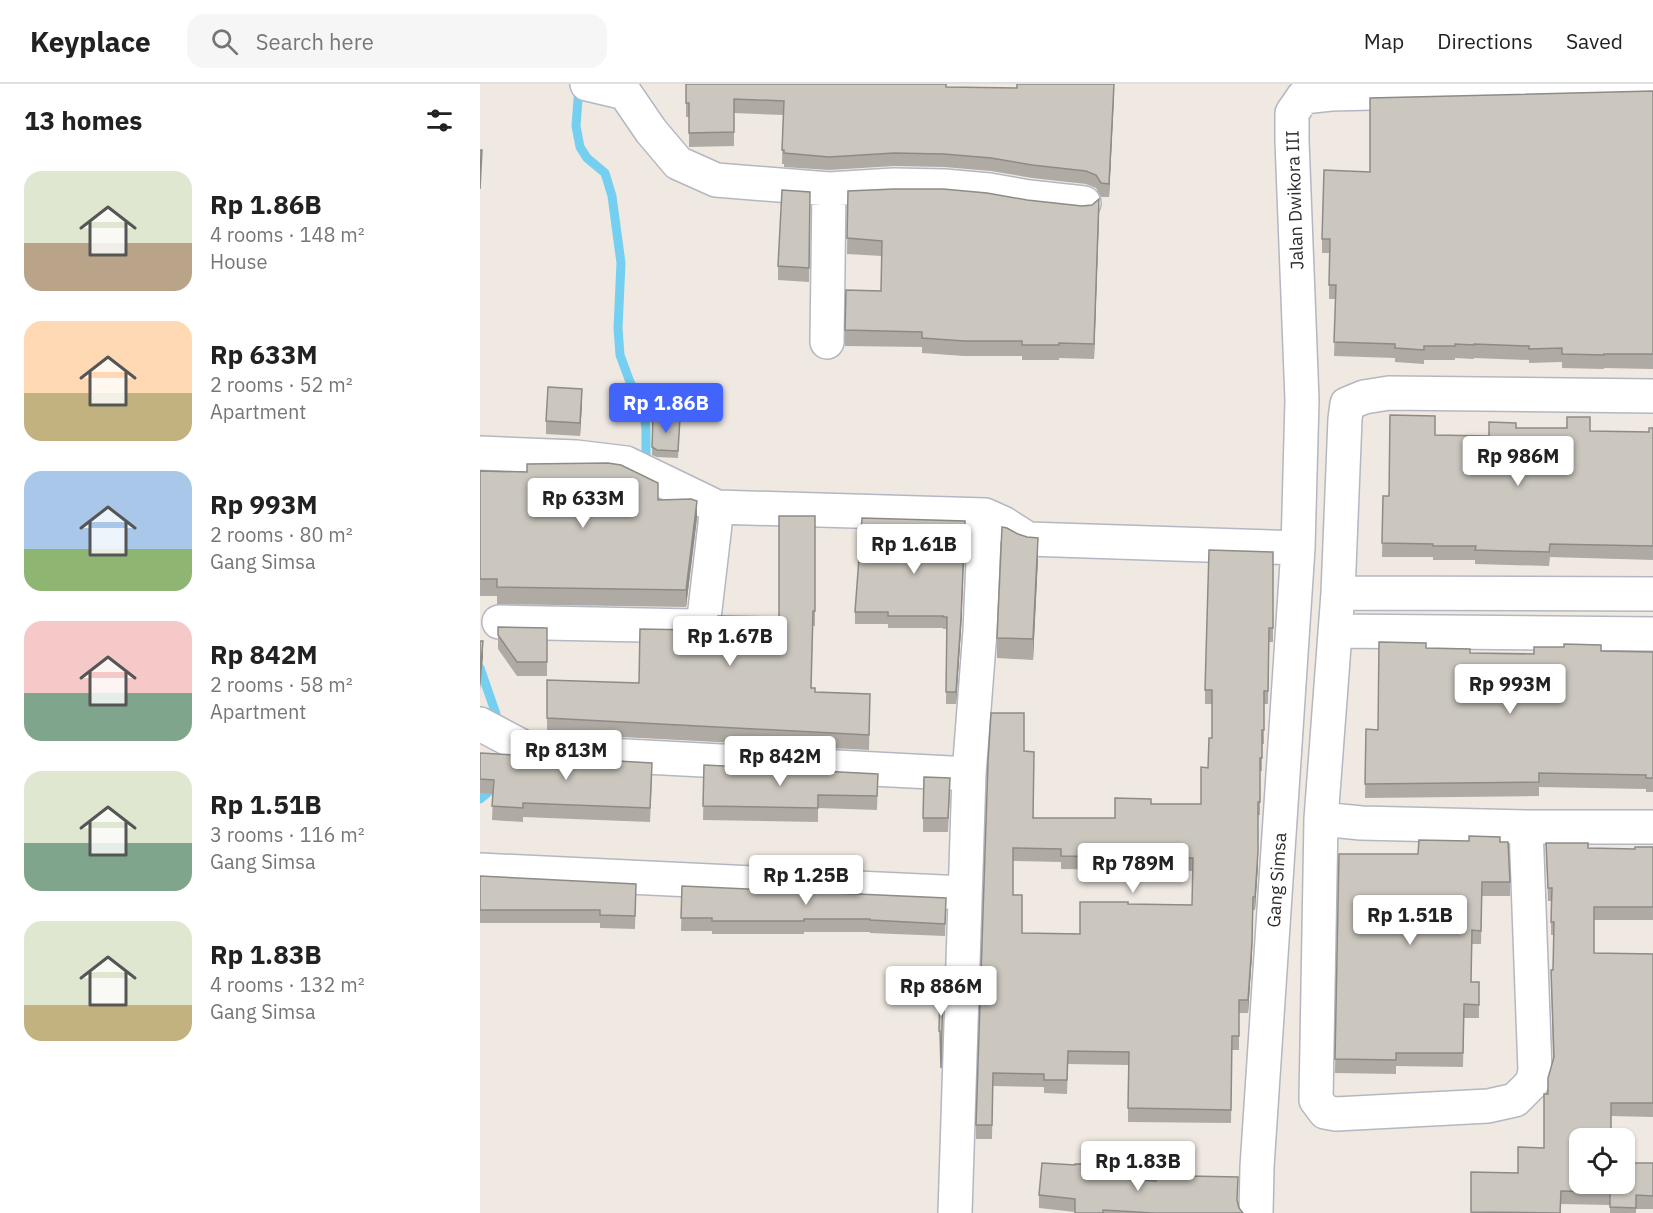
<!DOCTYPE html>
<html lang="en">
<head>
<meta charset="utf-8">
<style>
  :root { --surface:#fff; --page:#f6f6f6; --text:#222; --muted:#767676; --line:#e0e0e0; --accent:#4264fb }
  body { margin:0; font-family:"IBM Plex Sans",sans-serif; background:var(--page); color:var(--text); height:100vh; display:flex; flex-direction:column; font-size:22px; white-space:nowrap }
  * { box-sizing:border-box; margin:0 }
  p { font-size:20px; color:var(--muted) }
  .icon { flex:none; width:33px; height:33px; fill:none; stroke:currentColor; stroke-width:2; stroke-linecap:round; stroke-linejoin:round }
  .map { position:relative; flex:1; overflow:hidden }
  .sheet { display:flex; flex-direction:column; background:var(--surface); width:480px }
  .sheet>* { flex:none }
  .buttons { position:absolute; left:1089px; top:1044px; display:grid; gap:12px }
  .buttons a { display:grid; place-items:center; width:66px; height:66px; border-radius:12px; background:var(--surface); box-shadow:0 2px 4px #0004; font-size:30px }
  .price { position:absolute; translate:-50% -51px; padding:0 14px; border-radius:6px; background:#fff; color:#222; font-size:20px; line-height:39px; filter:drop-shadow(0 2px 3px #0008) }
  .price::after { content:''; position:absolute; left:50%; top:36px; width:18px; height:14px; margin-left:-9px; background:inherit; clip-path:polygon(0 0,100% 0,50% 100%) }
  .price.on { background:var(--accent); color:#fff }
  ul { padding:0; list-style:none }
  li { display:flex; align-items:center; gap:18px; height:150px; padding:0 24px }
  li span { display:grid; place-items:center; flex:none; width:168px; height:120px; border-radius:18px; color:#555 }
  li>.icon { margin-inline-start:auto }
  span .icon { width:72px; height:72px; fill:#fffc; stroke-width:1 }
  li b { font-size:26px }
  h2 { display:flex; justify-content:space-between; align-items:center; height:72px; padding:0 24px; font-size:26px }
  header { display:flex; align-items:center; gap:36px; box-sizing:border-box; height:84px; padding:0 30px; background:var(--surface); border-bottom:2px solid var(--line) }
  header strong { font-size:28px }
  nav { display:flex; gap:33px; margin-inline-start:auto; font-size:21px }
  .search { width:420px; height:54px; background:var(--page); display:flex; align-items:center; gap:15px; box-sizing:border-box; padding:0 21px; border-radius:18px; color:var(--muted); font-size:22px }
  main { display:flex; flex:1; min-height:0 }
  .map>svg:first-child { display:block }
</style>
</head>
<body>
<header>
<strong>Keyplace</strong>
<div class="search"><svg class="icon" aria-label="search" viewBox="0 0 24 24"><circle cx="10" cy="10" r="6"/><path d="M15 15l6 6"/></svg>Search here</div>
<nav><a>Map</a><a>Directions</a><a>Saved</a></nav>
</header>
<main>
<section class="sheet">
<h2>13 homes<svg class="icon" aria-label="filters" viewBox="0 0 24 24"><path d="M4 7h16M4 17h16"/><circle cx="9" cy="7" r="2"/><circle cx="15" cy="17" r="2"/></svg></h2>
<ul>
<li><span style="background:linear-gradient(#dfe7d0 60%,#b9a48a 0)"><svg class="icon" aria-label="home" viewBox="0 0 24 24"><path d="M3 11l9-7 9 7M6 9v11h12V9"/></svg></span><div><b>Rp 1.86B</b><p>4 rooms · 148 m²</p><p>House</p></div></li>
<li><span style="background:linear-gradient(#ffd9b3 60%,#c2b280 0)"><svg class="icon" aria-label="home" viewBox="0 0 24 24"><path d="M3 11l9-7 9 7M6 9v11h12V9"/></svg></span><div><b>Rp 633M</b><p>2 rooms · 52 m²</p><p>Apartment</p></div></li>
<li><span style="background:linear-gradient(#a9c7e8 65%,#8fb573 0)"><svg class="icon" aria-label="home" viewBox="0 0 24 24"><path d="M3 11l9-7 9 7M6 9v11h12V9"/></svg></span><div><b>Rp 993M</b><p>2 rooms · 80 m²</p><p>Gang Simsa</p></div></li>
<li><span style="background:linear-gradient(#f6c9c9 60%,#7fa58c 0)"><svg class="icon" aria-label="home" viewBox="0 0 24 24"><path d="M3 11l9-7 9 7M6 9v11h12V9"/></svg></span><div><b>Rp 842M</b><p>2 rooms · 58 m²</p><p>Apartment</p></div></li>
<li><span style="background:linear-gradient(#dfe7d0 60%,#7fa58c 0)"><svg class="icon" aria-label="home" viewBox="0 0 24 24"><path d="M3 11l9-7 9 7M6 9v11h12V9"/></svg></span><div><b>Rp 1.51B</b><p>3 rooms · 116 m²</p><p>Gang Simsa</p></div></li>
<li><span style="background:linear-gradient(#dfe7d0 70%,#c2b280 0)"><svg class="icon" aria-label="home" viewBox="0 0 24 24"><path d="M3 11l9-7 9 7M6 9v11h12V9"/></svg></span><div><b>Rp 1.83B</b><p>4 rooms · 132 m²</p><p>Gang Simsa</p></div></li>
</ul>
</section>
<div class="map">
<svg width="1173" height="1129" viewBox="0 0 1173 1129">
  <rect width="100%" height="100%" fill="#efe9e1"/>
  <g fill="none" stroke-linecap="round" stroke-linejoin="round">
    <!-- stream -->
    <path stroke="#75cff0" stroke-width="9" d="M99,2L96,42L100,63L107,74L125,89L132,112L141,179L138,244L140,271L150,298L163,322L166,345V372L161,380
      M0,584L16,630L15,640
      M0,715L16,702"/>
    <!-- minor casing -->
    <g stroke="#b4b7c1" stroke-width="36">
      <path id="minor" d="M107,0L145,9L171,47L198,79L236,96L349,105L414,101L464,102L509,106L549,113L604,119
        M347,258L349,105
        M0,369L96,373L146,379L237,423L505,431L523,439L548,455L818,464
        M858,509L1173,510
        M19,538L213,542L218,541L224,534L237,423
        M855,547L1173,550
        M0,640L51,667L489,690
        M841,735L881,739L1046,743H1173
        M1046,743L1055,987L1052,999L1035,1016L1008,1022L856,1030L845,1028L836,1016L841,735L858,509L865,335L867,320L884,313L909,309L1173,312
        M0,786L484,809
        M475,1129L489,690L500,547L505,431
        M776,1129L777,1083L818,464L822,316L812,57V29L823,13L851,10L1173,2"/>
    </g>
    <!-- minor -->
    <use href="#minor" stroke="#fff" stroke-width="33"/>
  </g>
  <!-- wall -->
  <path fill="#afaba4" fill-rule="evenodd" d="M206,0L466,3L634,11L629,113H621L616,104L606,100L552,94L511,87L464,83L414,82L349,86L304,83V80H302L303,31L254,29V62L209,63V33H206Z
    M1173,7V285L1124,284V285L1082,284V278L1049,279V276L994,274V275L975,274V276H944V280L915,278V274L854,272L856,215H849V169H842V155L890,88Z
    M368,107L619,130L614,275L579,274V276H542V272H484L442,269V263L365,262V246L401,207L402,172L367,170Z
    M330,108L329,198L298,196V182Z
    M102,319L100,352L66,350V337Z
    M200,334L198,374L177,373L172,371V363Z
    M1036,344L1110,347L1169,348L1173,344V476L1070,473L1069,482L995,480V476H953V473H902L903,412H909L955,351L1009,352Z
    M0,387L178,416L217,434L206,523L17,520V512H0Z
    M335,432V542H333L331,604L335,608L390,610L389,666L67,649V596L159,599L217,546L299,533Z
    M485,449L481,546L476,620H466L467,545H463V544H408V540H375V528Z
    M793,468V558H789L788,620H784V660H782V687H780V731H778V781L775,826H773L772,871L768,929H759V966H752L751,1039L648,1038V981L588,980L587,1010L564,1009V1003L513,1002L512,1055H496V1041L544,667L554,734H635L671,720H721L728,684L732,654V620H725V606ZM533,777L581,778V785L713,787L712,821L648,820L600,850L542,849L533,811Z
    M558,474L553,576L517,574V554Z
    M18,543L67,544V592H37L18,565Z
    M946,564L990,569L1054,570L1121,567L1173,568V708H1166V705L1059,703V712L885,714L886,645L898,646Z
    M0,669L172,692L170,738L43,733V738L12,736L13,710L0,709Z
    M224,681L398,690L397,726L338,724V738L223,736Z
    M470,708L468,748H443V734Z
    M1020,758L1030,798V812H1002L1001,860H992L991,898H999V934H984L983,983L916,982V990L855,989L859,770H938Z
    M1066,759L1108,764L1155,765L1173,763V836H1114V869L1173,870V1033L1131,1032L1100,1100L1173,1079V1125H1156V1129H1130V1121L1081,1120V1129H991V1088L1038,1089L1064,1064L1068,1010L1073,975L1071,886H1073V851H1071V817H1068Z
    M0,792L156,800L155,845L120,844V839H0Z
    M202,802L466,814L465,852L390,849V848H324V850H232V847H201Z
    M623,1094L758,1117L759,1124L763,1129H595V1128L559,1124V1111Z"/>
  <!-- shaded-wall -->
  <path fill="#8e8b86" d="M634,0V11L629,113V100Z
    M619,115V130L614,275V260Z
    M102,305V319L100,352V339Z
    M217,417V434L206,523V506Z
    M485,437L481,546L476,620V608Z
    M558,454V474L553,576V555Z
    M3,557V574L0,606V590Z
    M778,767V781L775,826V813Z
    M773,813L772,871L768,929V916Z"/>
  <!-- building -->
  <path fill="#cbc7bf" stroke="#8e8b86" stroke-width="1.5" fill-rule="evenodd" d="M206,0H466V3L537,4V0H634L629,100L621,99L616,91L606,87L552,81L511,74L464,70L414,69L349,73L304,69V66H302L304,17L254,15V48L209,49V19H206Z
    M1173,7V270H1124V271L1082,270V264L1049,265V262L994,260V261L975,260V262H944V266L915,264V260L854,258L856,201H849L850,155H842L844,86L890,88V14Z
    M0,66H2L0,105Z
    M414,105H463L507,109L547,116L602,122L612,121L619,115L614,260L579,259V261H542V257H484L442,254V248L365,246L366,206L401,207L402,157L367,154L368,107Z
    M302,106L330,108L329,184L298,182Z
    M68,303L102,305L100,339L66,337Z
    M910,331L955,332V351L1009,352V338L1036,339V344H1087V333H1110V347L1169,348V344H1173V462L1070,460L1069,468L995,466L996,462H953V460L902,459L903,412H909Z
    M173,333L200,334L198,367L177,366L172,363Z
    M128,379L141,381L178,399V416L211,415L217,417L206,506L17,503V495H0V387L47,388V380Z
    M299,432H335V527H333L331,604H335V608L390,610L389,651L67,634V596L159,599L160,545L217,546L222,544L232,539L238,532L299,533Z
    M382,434L485,437L481,534L476,608H466L467,533H463V532H408V528H375Z
    M522,443L527,444L538,450L547,453L558,454L553,555L517,554Z
    M729,466L793,468V544H789L788,607H784V646H782V674H780V718H778V767L775,813H773L772,858L768,916H759V952H752L751,1026L648,1024L649,968L588,967L587,996H564V990L513,989L512,1041H496L508,678L511,629H544V667L554,668L553,734H635V714L671,715V720H721V683L728,684L729,654H732V606H725ZM533,764L581,765V772L713,774L712,821L648,820V818H600V850L542,849V811H533Z
    M18,543L67,544V578H37L18,551Z
    M0,557H3L0,590Z
    M899,558L946,559V564L990,565V569L1054,570V563H1084V560L1121,561V567L1173,568V694H1166V691L1059,689V698L885,700L886,645L898,646Z
    M0,669L172,679L170,724L43,719V724L12,722L14,696L0,695Z
    M224,681L398,690L397,712L338,711V724L223,722Z
    M444,693L470,694L468,734H443Z
    M989,752L1020,753V758H1028L1030,798H1002L1001,847L992,846L991,898H999V921L984,920L983,969H916V976L855,975L859,770H938L939,756L989,757Z
    M1066,759H1108V764L1155,765V763H1173V823H1114V869L1173,870V1019H1131V1054H1100V1100H1144V1079H1173V1112L1156,1111V1124L1130,1123V1108L1081,1107L1080,1129L991,1128V1088L1038,1089V1063L1064,1064V1010H1068V994L1074,973L1071,886H1073L1074,838H1071L1072,804H1068Z
    M0,792L156,800L155,832L120,831V826H0Z
    M202,802L466,814L465,840L390,836V835H324V837H232V834H201Z
    M460,905H463L461,984L460,947H459Z
    M562,1079L595,1081V1080H623V1094L676,1097V1091L708,1094V1092L758,1093L757,1116L759,1124L763,1129H674L623,1126V1129H595V1115L559,1111Z"/>
  <g text-anchor="middle" stroke-width="4.5" stroke-linejoin="round" paint-order="stroke">
    <!-- street labels -->
    <g font-size="18" fill="#2e2e2e" stroke="#fff">
      <text transform="translate(815 116) rotate(-92)" y="6">Jalan Dwikora III</text>
      <text transform="translate(797 796) rotate(-86)" y="6">Gang Simsa</text>
    </g>
  </g>
</svg>
<div class="buttons">
<a><svg class="icon" aria-label="locate" viewBox="0 0 24 24"><circle cx="12" cy="12" r="6"/><path d="M12 2v4M12 18v4M2 12h4M18 12h4"/></svg></a>
</div>
<b class="price on" style="left:186px;top:350px">Rp 1.86B</b>
<b class="price" style="left:1038px;top:403px">Rp 986M</b>
<b class="price" style="left:103px;top:445px">Rp 633M</b>
<b class="price" style="left:434px;top:491px">Rp 1.61B</b>
<b class="price" style="left:250px;top:583px">Rp 1.67B</b>
<b class="price" style="left:1030px;top:631px">Rp 993M</b>
<b class="price" style="left:86px;top:697px">Rp 813M</b>
<b class="price" style="left:300px;top:703px">Rp 842M</b>
<b class="price" style="left:653px;top:810px">Rp 789M</b>
<b class="price" style="left:326px;top:822px">Rp 1.25B</b>
<b class="price" style="left:930px;top:862px">Rp 1.51B</b>
<b class="price" style="left:461px;top:933px">Rp 886M</b>
<b class="price" style="left:658px;top:1108px">Rp 1.83B</b>
</div>
</main>
</body>
</html>
